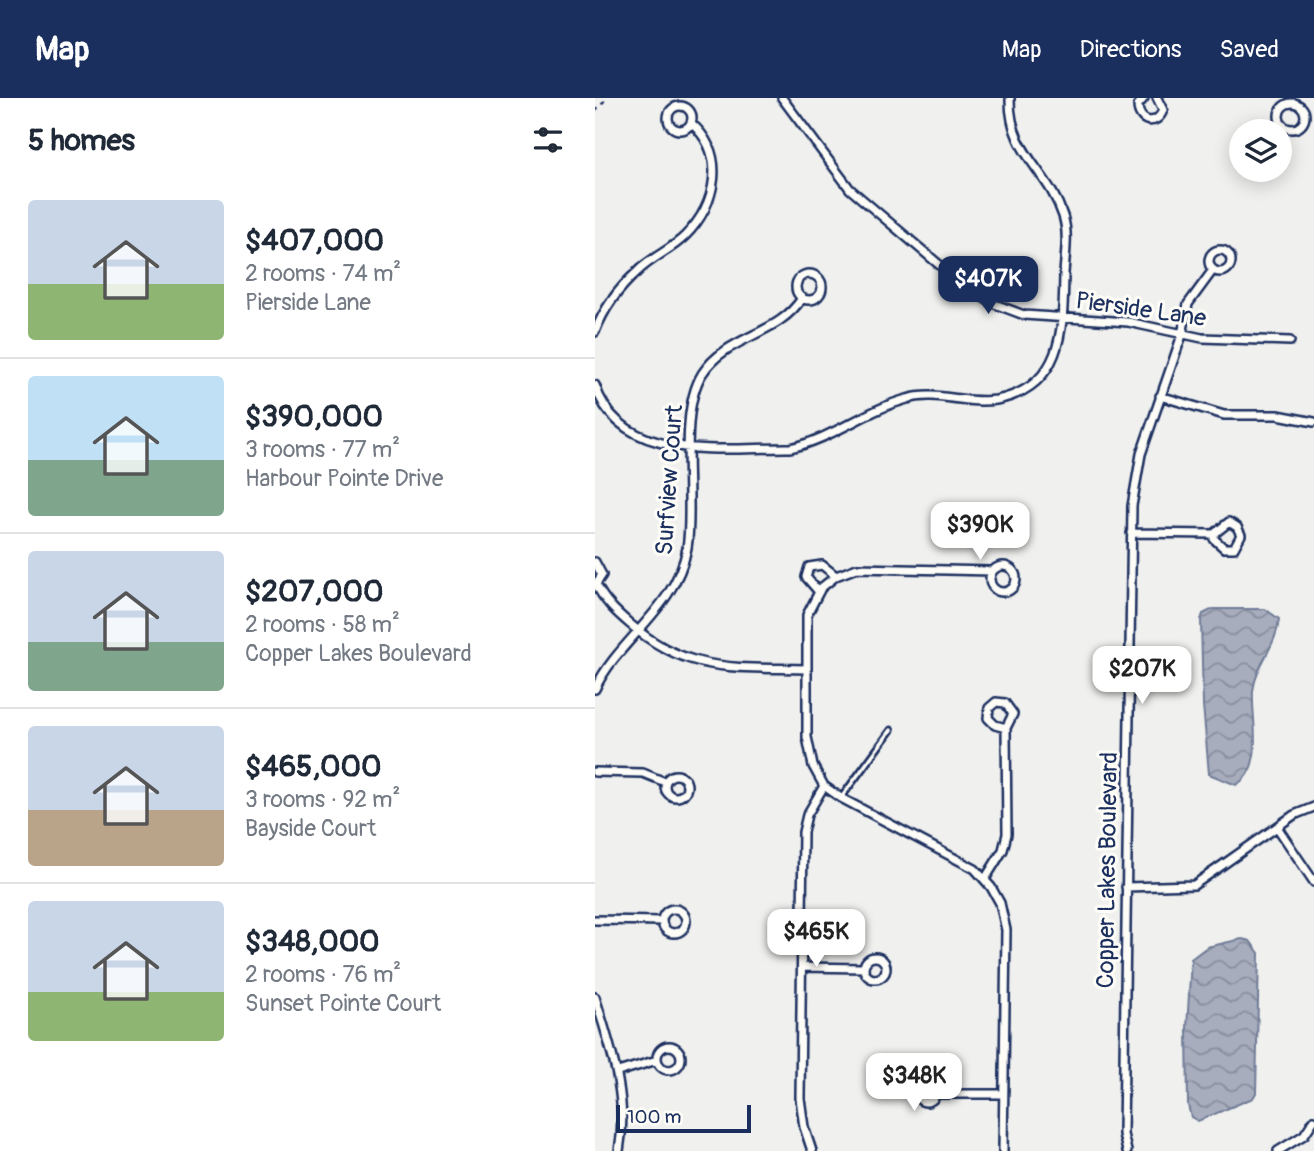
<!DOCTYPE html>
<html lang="en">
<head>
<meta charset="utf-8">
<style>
  :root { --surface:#fff; --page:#f6f6f7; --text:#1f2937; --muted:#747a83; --line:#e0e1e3; --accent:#1b2f5e }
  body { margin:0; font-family:Pangolin,sans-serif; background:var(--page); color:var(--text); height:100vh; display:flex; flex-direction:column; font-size:26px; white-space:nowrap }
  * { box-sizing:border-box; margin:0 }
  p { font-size:23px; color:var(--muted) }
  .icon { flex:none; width:38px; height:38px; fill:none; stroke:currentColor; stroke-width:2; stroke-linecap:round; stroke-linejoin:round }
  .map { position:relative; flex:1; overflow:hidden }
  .panel { display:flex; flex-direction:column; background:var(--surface); width:595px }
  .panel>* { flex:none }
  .buttons { position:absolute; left:634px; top:21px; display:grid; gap:14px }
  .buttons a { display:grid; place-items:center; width:63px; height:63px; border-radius:50%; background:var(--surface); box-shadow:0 4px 18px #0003; font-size:35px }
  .scale { position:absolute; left:21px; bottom:18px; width:135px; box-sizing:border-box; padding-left:7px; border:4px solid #1b2f5e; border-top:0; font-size:19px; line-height:24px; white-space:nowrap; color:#1b2f5e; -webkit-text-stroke:5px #fdfcf7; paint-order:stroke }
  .price { position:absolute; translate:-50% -60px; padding:0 16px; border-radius:14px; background:#fff; color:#222; font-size:23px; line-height:46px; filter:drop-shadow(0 2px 4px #0008) }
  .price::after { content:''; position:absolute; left:50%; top:42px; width:21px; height:16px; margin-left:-10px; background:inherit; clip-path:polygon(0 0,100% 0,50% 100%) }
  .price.on { background:var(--accent); color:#fff }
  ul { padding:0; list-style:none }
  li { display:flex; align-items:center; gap:21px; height:175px; padding:0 28px }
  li+li { border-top:2px solid var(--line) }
  li span { display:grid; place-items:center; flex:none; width:196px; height:140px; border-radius:7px; color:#555 }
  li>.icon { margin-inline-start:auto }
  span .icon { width:84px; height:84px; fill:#fffc; stroke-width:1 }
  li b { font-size:30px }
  h2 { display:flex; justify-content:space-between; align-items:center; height:84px; padding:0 28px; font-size:30px }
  header { display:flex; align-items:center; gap:42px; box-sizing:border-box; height:98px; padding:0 35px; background:var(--accent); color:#fff }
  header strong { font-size:33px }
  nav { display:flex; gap:38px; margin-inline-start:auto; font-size:24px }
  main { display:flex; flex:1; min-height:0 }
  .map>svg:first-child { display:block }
</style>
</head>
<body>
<header>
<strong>Map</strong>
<nav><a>Map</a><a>Directions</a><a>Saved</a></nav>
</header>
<main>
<section class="panel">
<h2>5 homes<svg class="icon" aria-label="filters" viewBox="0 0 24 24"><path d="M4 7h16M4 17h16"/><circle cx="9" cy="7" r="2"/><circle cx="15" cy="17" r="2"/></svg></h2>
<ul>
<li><span style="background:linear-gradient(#c9d6e8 60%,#8fb573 0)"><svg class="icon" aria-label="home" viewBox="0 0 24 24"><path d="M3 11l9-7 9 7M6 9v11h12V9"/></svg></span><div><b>$407,000</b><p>2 rooms · 74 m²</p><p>Pierside Lane</p></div></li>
<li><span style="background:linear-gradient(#bfe0f5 60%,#7fa58c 0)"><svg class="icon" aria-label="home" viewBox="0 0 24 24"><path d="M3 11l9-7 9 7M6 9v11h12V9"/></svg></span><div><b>$390,000</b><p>3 rooms · 77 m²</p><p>Harbour Pointe Drive</p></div></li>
<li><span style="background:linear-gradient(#c9d6e8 65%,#7fa58c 0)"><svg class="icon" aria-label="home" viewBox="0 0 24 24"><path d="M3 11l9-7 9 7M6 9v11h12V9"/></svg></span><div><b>$207,000</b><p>2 rooms · 58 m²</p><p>Copper Lakes Boulevard</p></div></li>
<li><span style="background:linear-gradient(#c9d6e8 60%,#b9a48a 0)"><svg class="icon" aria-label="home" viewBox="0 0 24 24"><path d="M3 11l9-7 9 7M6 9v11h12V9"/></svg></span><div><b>$465,000</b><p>3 rooms · 92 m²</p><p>Bayside Court</p></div></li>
<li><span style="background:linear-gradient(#c9d6e8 65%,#8fb573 0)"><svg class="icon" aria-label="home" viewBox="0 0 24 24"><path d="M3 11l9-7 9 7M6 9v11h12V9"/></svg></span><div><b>$348,000</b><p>2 rooms · 76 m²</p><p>Sunset Pointe Court</p></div></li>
</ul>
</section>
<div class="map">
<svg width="719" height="1053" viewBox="0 0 719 1053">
  <defs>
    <pattern id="water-waves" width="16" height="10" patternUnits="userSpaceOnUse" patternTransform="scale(1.75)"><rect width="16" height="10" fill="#a7adbd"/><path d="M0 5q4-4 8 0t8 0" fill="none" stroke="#878d9d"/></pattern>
  </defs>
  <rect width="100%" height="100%" fill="#f0f0ee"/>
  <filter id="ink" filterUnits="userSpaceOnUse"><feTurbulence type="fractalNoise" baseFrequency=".0143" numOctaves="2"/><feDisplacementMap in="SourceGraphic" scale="14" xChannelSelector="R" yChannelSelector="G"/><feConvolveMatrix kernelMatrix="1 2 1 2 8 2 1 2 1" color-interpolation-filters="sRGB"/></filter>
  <g filter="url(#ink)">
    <!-- water -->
    <path fill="url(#water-waves)" stroke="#6f7b97" stroke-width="2" d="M618,511H670L684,521C682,548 661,566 658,593C656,621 671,670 641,687L614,676L608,607L606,522L608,516Z
      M647,841L655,843L664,855L661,995L658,1000L603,1023L596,1019L593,1007L592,930L596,861L612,849Z"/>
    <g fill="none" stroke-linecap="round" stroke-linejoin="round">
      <!-- lane casing -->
      <g stroke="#1b2f5e" stroke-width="9">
        <path id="lane" d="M246,700L296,632"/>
      </g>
      <!-- street casing -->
      <g stroke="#1b2f5e" stroke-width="12">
        <path id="street" d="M187,0L255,91L367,186L397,205L429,217L533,224L607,240L695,243
          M549,0L543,7C543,25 562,29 568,12L562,0
          M684 18a13 13 0 1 1 26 0a13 13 0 1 1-26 0Z
          M73 20a12 12 0 1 1 24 0a12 12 0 1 1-24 0Z
          M614 163a11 11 0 1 1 22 0a11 11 0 1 1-22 0Z
          M201 189a13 13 0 1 1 26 0a13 13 0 1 1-26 0Z
          M0,234C9,210 24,190 43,173C57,159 76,152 90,138C122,106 132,56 96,25
          M0,287C25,367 131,349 195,350C237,341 271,312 312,301C342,292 371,307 401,302C469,289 468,230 469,176C470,157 474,136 468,118C453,71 414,56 415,0
          M565,298L629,317H683L719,324
          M536,435L619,436L634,424L642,429L646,437L639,450H629L619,441V436
          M0,464L7,477L0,487
          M395 481a13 13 0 1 1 26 0a13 13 0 1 1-26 0Z
          M397,473L262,470L241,478L226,490L212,517V639L218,668L229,688L246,700L380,771L396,789L405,805L411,832L408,1053
          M1,486C9,503 21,514 35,526C92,576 141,569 212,571
          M224,494L211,479L214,469L227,467L241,478
          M0,591C24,540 81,511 92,450C100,402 82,317 107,276C132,237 183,238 207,200
          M0,674L48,675L70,684
          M70 688a11 11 0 1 1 22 0a11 11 0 1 1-22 0Z
          M682,729L719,784
          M390,781L408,752L412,736L411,630L418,616L410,605L401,604L394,610L393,620L400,627L411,630
          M531,789L599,787L699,717L719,709
          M67 823a12 12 0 1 1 24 0a12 12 0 1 1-24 0Z
          M0,822L67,823
          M269 870a11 11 0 1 1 22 0a11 11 0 1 1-22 0Z
          M207,869L268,870
          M0,899C15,949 34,999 24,1053
          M62 960a12 12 0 1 1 24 0a12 12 0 1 1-24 0Z
          M23,974L62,962
          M321 994a10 10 0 1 1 20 0a10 10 0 1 1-20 0Z
          M341,996H408
          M217,1053L209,1029L205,1000L208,734L212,717L229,688
          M532,1053L528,1036L537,408L546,356L587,237L593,206L618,172
          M683,1053L709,1037L719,1022"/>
      </g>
      <!-- path -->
      <path stroke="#1b2f5e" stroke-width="2" stroke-dasharray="5 5" stroke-linecap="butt" d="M0,14L12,0"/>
      <!-- lane -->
      <use href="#lane" stroke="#fdfcf7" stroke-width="3.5"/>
      <!-- street -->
      <use href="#street" stroke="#fdfcf7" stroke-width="7"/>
    </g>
  </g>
  <g text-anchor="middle" stroke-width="6" stroke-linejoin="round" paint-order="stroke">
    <!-- street labels -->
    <g font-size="24" fill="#1b2f5e" stroke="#fdfcf7">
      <text transform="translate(546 211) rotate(8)" y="8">Pierside Lane</text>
      <text transform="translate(74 382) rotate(-86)" y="8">Surfview Court</text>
      <text transform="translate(512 772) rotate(-89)" y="8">Copper Lakes Boulevard</text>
    </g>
  </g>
</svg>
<div class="buttons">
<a><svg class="icon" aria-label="layers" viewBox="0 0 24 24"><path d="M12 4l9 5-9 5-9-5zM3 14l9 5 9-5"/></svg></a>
</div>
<div class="scale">100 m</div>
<b class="price on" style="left:393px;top:218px">$407K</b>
<b class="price" style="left:385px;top:464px">$390K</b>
<b class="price" style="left:547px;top:608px">$207K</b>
<b class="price" style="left:221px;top:871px">$465K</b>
<b class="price" style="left:319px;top:1015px">$348K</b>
</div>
</main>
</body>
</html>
